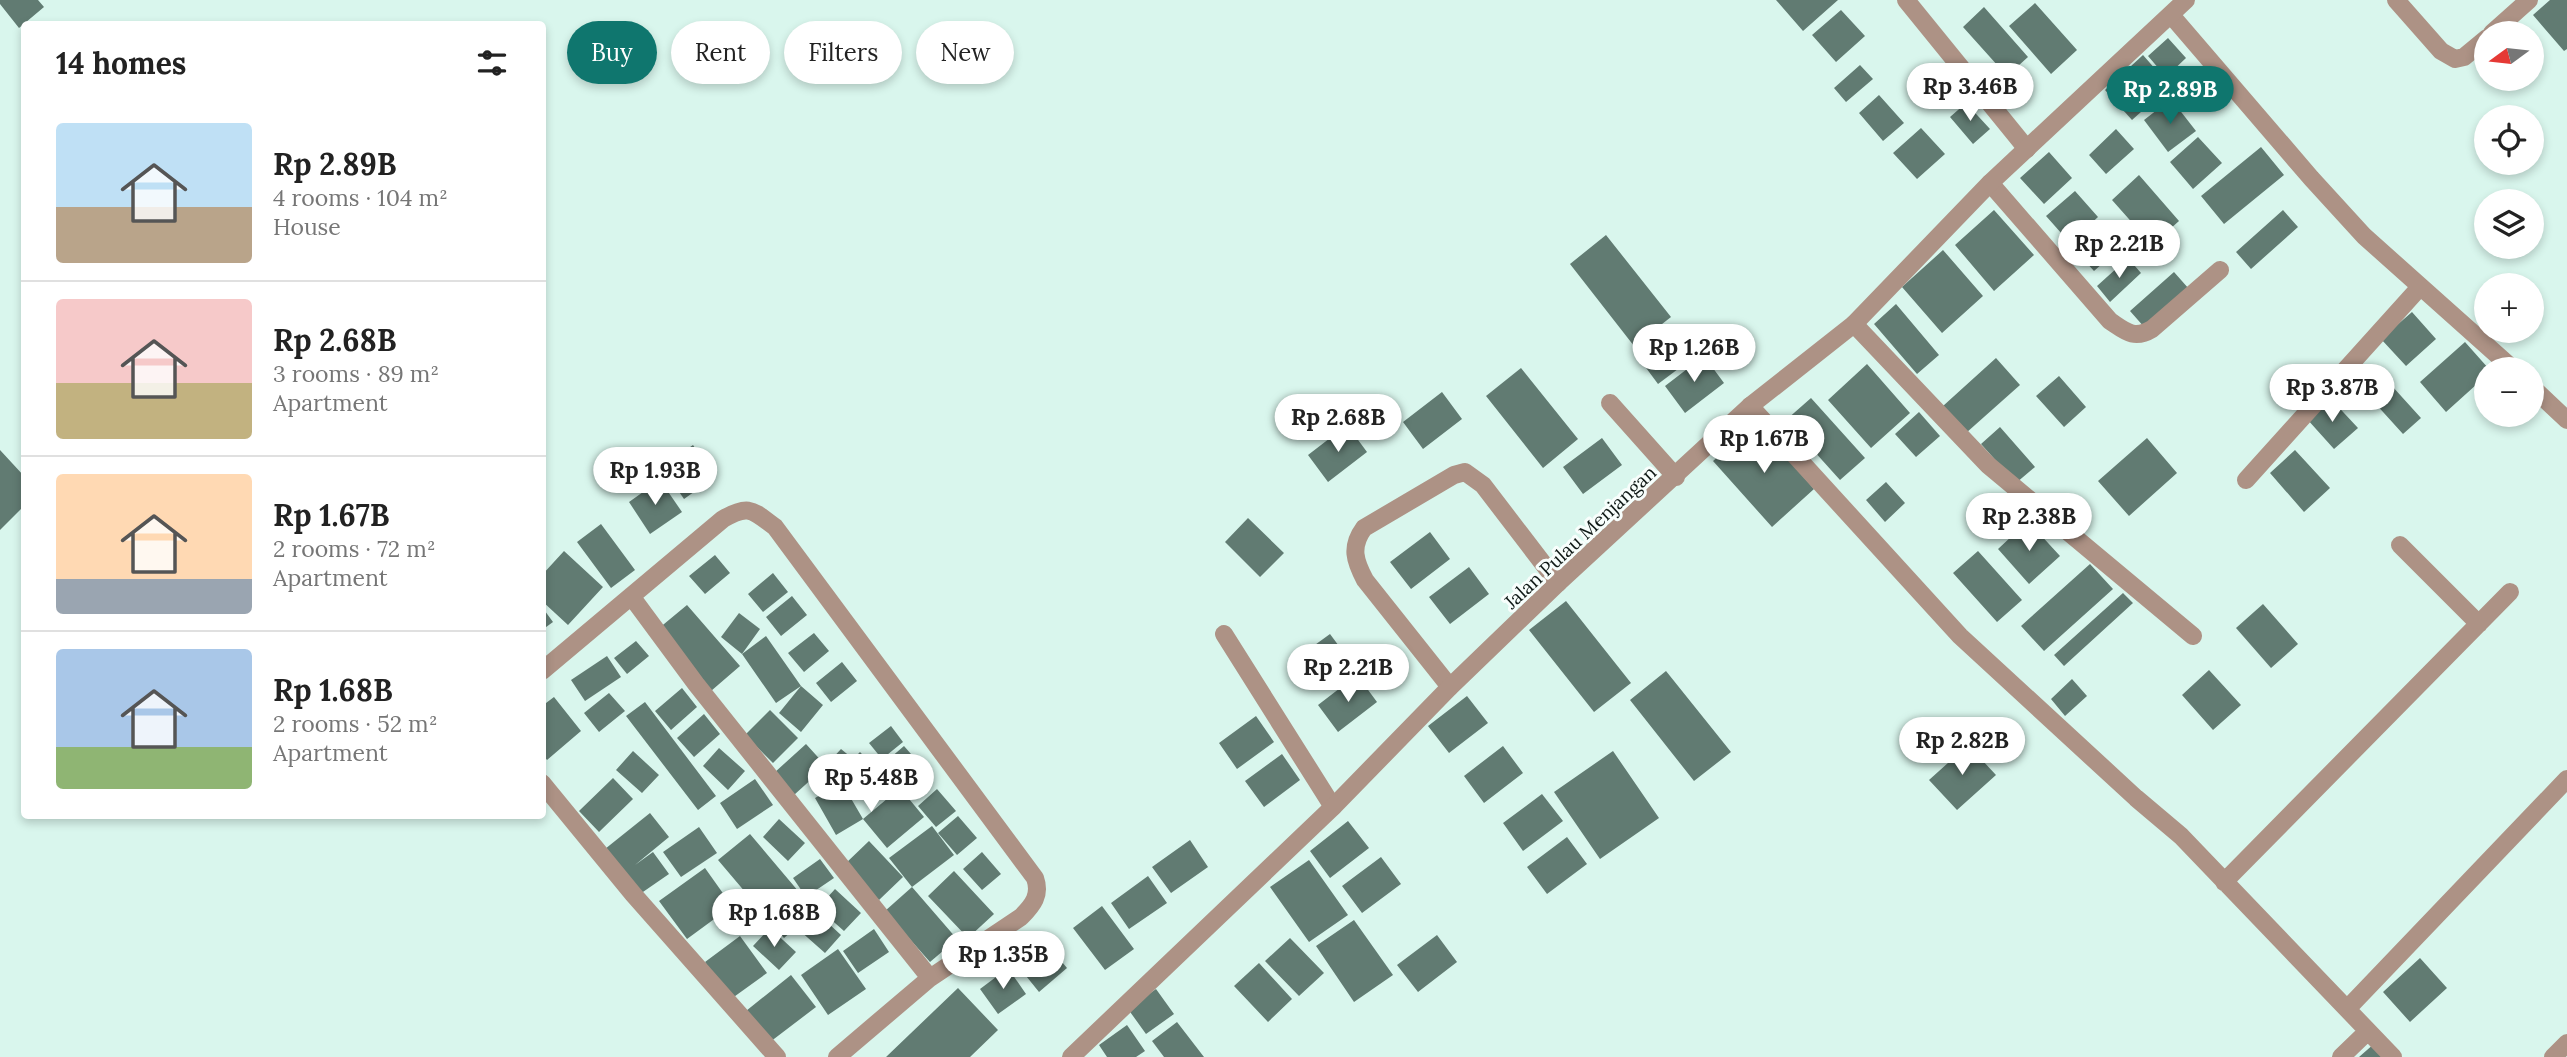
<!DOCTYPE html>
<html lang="en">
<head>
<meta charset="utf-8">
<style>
  :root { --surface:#fff; --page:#f2f2f2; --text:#222; --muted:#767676; --line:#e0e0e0; --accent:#0f766e }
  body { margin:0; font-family:Lora,serif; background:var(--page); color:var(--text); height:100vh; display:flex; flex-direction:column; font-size:26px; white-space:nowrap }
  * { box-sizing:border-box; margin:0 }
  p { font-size:23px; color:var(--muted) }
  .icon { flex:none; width:38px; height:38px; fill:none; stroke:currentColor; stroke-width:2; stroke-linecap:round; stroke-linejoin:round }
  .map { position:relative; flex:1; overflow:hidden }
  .drawer { position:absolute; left:21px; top:21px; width:525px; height:798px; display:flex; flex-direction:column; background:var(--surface); border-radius:7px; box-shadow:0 4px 10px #0003 }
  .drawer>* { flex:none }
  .banner { position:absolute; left:567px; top:21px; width:665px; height:63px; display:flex; gap:14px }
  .needle { width:46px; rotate:255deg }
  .fabs { position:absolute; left:2474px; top:21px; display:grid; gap:14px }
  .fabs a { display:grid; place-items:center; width:70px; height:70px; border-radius:50%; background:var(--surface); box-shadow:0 4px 10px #0003; font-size:35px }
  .price { position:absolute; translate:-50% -60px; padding:0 16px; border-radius:24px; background:#fff; color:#222; font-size:23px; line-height:46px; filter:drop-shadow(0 2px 4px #0008) }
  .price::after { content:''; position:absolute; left:50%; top:42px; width:21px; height:16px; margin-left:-10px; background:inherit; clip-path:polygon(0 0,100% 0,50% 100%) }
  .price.active { background:var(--accent); color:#fff }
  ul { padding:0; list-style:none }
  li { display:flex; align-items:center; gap:21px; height:175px; padding:0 35px }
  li+li { border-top:2px solid var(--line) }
  li span { display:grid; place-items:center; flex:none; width:196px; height:140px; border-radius:7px; color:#555 }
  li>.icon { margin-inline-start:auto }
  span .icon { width:84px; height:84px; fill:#fffc; stroke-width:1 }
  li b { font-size:30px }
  h2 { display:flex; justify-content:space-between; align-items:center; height:84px; padding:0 35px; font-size:30px }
  .chip { padding:0 24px; border-radius:32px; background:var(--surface); box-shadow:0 4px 10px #0003; font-size:24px; line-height:63px }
  .chip.active { background:var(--accent); color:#fff }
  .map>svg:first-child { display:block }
</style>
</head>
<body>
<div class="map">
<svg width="2567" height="1057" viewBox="0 0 2567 1057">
  <rect width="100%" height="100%" fill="#d9f6ed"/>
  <!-- building -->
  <path fill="#617b72" d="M0,0H38L44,7L19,28L0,4Z
    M1776,0H1838L1803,31Z
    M2550,0H2567V49L2564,51L2533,15Z
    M2035,3L2077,50L2051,74L2009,26Z
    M1984,7L2028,57L2007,76L1963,27Z
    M1841,10L1865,36L1836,62L1812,35Z
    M2168,38L2186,58L2166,77L2148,56Z
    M2143,55L2170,86L2132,120L2105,90Z
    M1860,65L1873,79L1846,102L1834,88Z
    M1879,95L1904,123L1883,141L1859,113Z
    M2171,99L2196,131L2168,152L2144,120Z
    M1966,103L1990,129L1973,144L1950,117Z
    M1921,128L1945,154L1917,179L1893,153Z
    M2116,129L2134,149L2106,174L2089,155Z
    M2198,137L2222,163L2193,189L2170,162Z
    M2261,147L2284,175L2224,224L2201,196Z
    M2049,152L2072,178L2044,204L2020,178Z
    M2139,175L2179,221L2152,245L2112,200Z
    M2075,191L2098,217L2070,243L2046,216Z
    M1994,210L2034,255L1994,291L1955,245Z
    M2283,210L2298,227L2251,269L2236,252Z
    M2101,226L2120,248L2094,271L2075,250Z
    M1606,235L1671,317L1634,346L1570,264Z
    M1943,250L1983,296L1942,333L1902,287Z
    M2128,258L2141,273L2110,302L2097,286Z
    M2174,272L2189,289L2145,328L2130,311Z
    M1896,304L1939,355L1917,374L1874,324Z
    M2412,312L2436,339L2406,366L2381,339Z
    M1677,327L1698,354L1658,384L1638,357Z
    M2465,342L2489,369H2487V375L2446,412L2420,382Z
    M1704,356L1724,383L1685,413L1665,386Z
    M1996,358L2020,385L1966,433L1943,406Z
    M1867,364L1910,413L1871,448L1828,400Z
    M1521,368L1578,439L1543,468L1486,396Z
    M2382,375L2421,418L2403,434L2364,391Z
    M2059,376L2086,407L2064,427L2036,396Z
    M1442,392L1462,419L1423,449L1403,422Z
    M1811,398L1865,458L1840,480L1786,420Z
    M2330,398L2358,428L2334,449L2307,419Z
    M1919,412L1940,436L1916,457L1895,434Z
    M1756,423L1814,489L1772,527L1713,461Z
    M1347,425L1367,452L1328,482L1308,455Z
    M2000,427L2035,467L2016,483L1981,444Z
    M1602,438L1622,465L1583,494L1563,467Z
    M2147,438L2177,473L2129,516L2098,481Z
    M693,445L715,477L684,499L662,467Z
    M0,450L24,476V506L0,530Z
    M2295,450L2330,488L2304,512L2270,473Z
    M660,480L682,512L650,534L629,502Z
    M1886,482L1905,503L1885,522L1866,500Z
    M1248,518L1284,553L1260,577L1225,542Z
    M2028,521L2060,556L2029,584L1998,549Z
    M601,524L635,570L611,588L577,542Z
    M1430,532L1450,559L1411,589L1390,562Z
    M564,551L603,587L568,625L542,601V575Z
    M1978,551L2022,600L1997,622L1953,573Z
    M715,555L730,573L705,594L689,576Z
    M2090,564L2113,589L2044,651L2021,626Z
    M1469,567L1489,594L1450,624L1429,597Z
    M773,573L788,592L763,612L748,594Z
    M2123,593L2133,603L2064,666L2054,655Z
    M792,596L807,615L781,636L766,617Z
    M1566,601L1631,683L1594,712L1529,630Z
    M2263,604L2298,644L2271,668L2236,628Z
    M687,605L740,666L711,691L658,629Z
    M542,607L553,622L542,630Z
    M739,613L760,629L742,654L766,636L801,686L823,705L801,732L779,713L801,686L776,703L742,654L721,637Z
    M814,633L829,651L804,672L788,653Z
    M1330,634L1350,661L1310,690L1290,663Z
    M636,641L649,656L627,674L614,658Z
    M607,656L621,677L585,701L571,680Z
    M842,662L857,681L831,702L816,683Z
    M2209,670L2241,705L2213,730L2182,695Z
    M1666,671L1731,752L1694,781L1630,700Z
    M1357,675L1377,702L1338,732L1318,705Z
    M2072,679L2087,696L2065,716L2051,699Z
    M682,688L697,707L671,730L655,711Z
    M609,693L625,711L599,732L584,713Z
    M1467,696L1488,723L1449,753L1428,726Z
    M554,697L581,731L547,760L542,754V706Z
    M645,702L716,796L698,810L626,716Z
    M770,710L798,738L773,763L745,735Z
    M704,714L720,734L694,757L677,738Z
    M1256,716L1274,742L1237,769L1219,743Z
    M891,726L903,742L882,759L869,743Z
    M806,744L826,766L794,795L774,773Z
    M1968,745L1996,775L1957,810L1929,780Z
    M904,746L918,762L896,780L883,764Z
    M1503,746L1523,773L1484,803L1464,776Z
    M719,748L745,771L728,790L703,766Z
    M841,749L852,758L847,765L860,752L877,770L856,790L828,763Z
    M633,751L659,775L642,793L616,770Z
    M1613,751L1659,818L1600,859L1554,792Z
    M1282,754L1300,780L1264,807L1245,781Z
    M613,778L633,799L599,832L579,811Z
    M755,779L773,805L737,829L720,803Z
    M842,783L863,819L900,788L924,817L887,848L863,819L836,835L815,798Z
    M937,789L956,811L936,827L918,806Z
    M1542,794L1563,821L1523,851L1503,823Z
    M650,813L669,837L635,865L653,852L669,874L640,894L605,849Z
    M958,816L977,838L957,855L938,833Z
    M779,819L805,843L788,861L763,837Z
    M1348,821L1369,848L1330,878L1310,851Z
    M932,826L954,855L912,887L889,858Z
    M699,827L717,853L681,877L663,852Z
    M750,834L815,911L784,938L718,860Z
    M1567,837L1587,864L1547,894L1527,867Z
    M1190,840L1208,867L1171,893L1152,867Z
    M869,841L903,877L879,900L845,864Z
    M982,852L1001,874L982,890L963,869Z
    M1381,857L1401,884L1362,913L1342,886Z
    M820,859L834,878L806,897L793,878Z
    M1309,860L1348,915L1309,942L1270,887Z
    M705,868L732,906L687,939L659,901Z
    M954,871L994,914L968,938L928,896Z
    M1148,876L1167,903L1129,929L1111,903Z
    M912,887L957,939L930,962L885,911Z
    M835,889L861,913L844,931L818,908Z
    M1102,906L1134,949L1105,970L1073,928Z
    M815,911L841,935L825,953L799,930Z
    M1354,920L1393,975L1354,1002L1316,946Z
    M770,928L796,952L779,970L753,946Z
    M874,929L889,952L858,973L843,951Z
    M1437,935L1457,962L1418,992L1397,965Z
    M740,936L767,973L731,999L705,962Z
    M1041,937L1067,968L1039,992L1014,961Z
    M1290,938L1324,973L1299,996L1265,961Z
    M838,949L866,989L828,1015L801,975Z
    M2420,958L2447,988L2410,1022L2383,992Z
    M1259,963L1292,999L1268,1022L1234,986Z
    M1008,968L1026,994L998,1014L980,989Z
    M791,975L816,1007L770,1042L746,1011Z
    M958,988L998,1030L970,1057H886Z
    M1156,989L1174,1014L1146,1034L1128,1009Z
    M1177,1022L1204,1057H1164L1152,1041Z
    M1127,1025L1145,1051L1136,1057H1107L1099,1045Z
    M2375,1043L2388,1057H2359Z"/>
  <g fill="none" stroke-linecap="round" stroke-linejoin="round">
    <!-- service -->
    <path stroke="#ad9285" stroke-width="18" d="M1610,403L1676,477"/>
    <!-- minor -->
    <path stroke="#ad9285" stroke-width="18" d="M1906,0L2027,149
      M2396,0L2441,51L2455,59L2464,57L2487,38
      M2171,15L2311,178L2364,236L2513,369
      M2492,33L2529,0
      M1990,183L2110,321C2125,331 2134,340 2152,329L2220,270
      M1854,324L1988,465L2193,636
      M2532,387L2567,420
      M1750,406L1960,636L2136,798L2181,836L2393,1057
      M2246,480L2420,287
      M2400,545L2479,624
      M631,596L696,684L930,978
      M1224,634L1333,807
      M542,671L723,519C749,504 752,510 775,527L1035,878C1041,895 1033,905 1021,917L930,978L837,1057
      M1450,687L1365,580C1355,561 1350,547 1364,528L1454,475L1465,472L1483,485L1558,583
      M542,783L633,894L777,1057
      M2224,882L2510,592
      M2347,1009L2567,779
      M2341,1057L2368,1031
      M2553,1057L2567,1043"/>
    <!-- tertiary -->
    <path stroke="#ad9285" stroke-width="18" d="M1071,1057L1333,807L1450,687L1558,583L1750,406L1854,324L1990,183L2186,0"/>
  </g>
  <g text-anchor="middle" stroke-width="6" stroke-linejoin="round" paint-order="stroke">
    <!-- street labels -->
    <g font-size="19" fill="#0f1916" stroke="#f8fefc">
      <text transform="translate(1580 537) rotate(-43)" y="7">Jalan Pulau Menjangan</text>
    </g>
  </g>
</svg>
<div class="fabs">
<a><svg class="needle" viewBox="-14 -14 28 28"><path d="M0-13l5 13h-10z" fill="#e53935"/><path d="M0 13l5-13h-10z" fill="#767676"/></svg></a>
<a><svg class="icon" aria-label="locate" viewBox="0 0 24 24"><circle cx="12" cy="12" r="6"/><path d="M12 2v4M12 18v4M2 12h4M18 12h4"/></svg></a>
<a><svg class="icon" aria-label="layers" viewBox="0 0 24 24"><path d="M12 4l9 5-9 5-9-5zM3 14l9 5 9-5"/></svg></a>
<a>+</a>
<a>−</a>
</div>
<b class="price" style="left:1970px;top:123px">Rp 3.46B</b>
<b class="price active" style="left:2170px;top:126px">Rp 2.89B</b>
<b class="price" style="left:2119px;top:280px">Rp 2.21B</b>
<b class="price" style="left:1694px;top:384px">Rp 1.26B</b>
<b class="price" style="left:2332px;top:424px">Rp 3.87B</b>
<b class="price" style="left:1338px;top:454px">Rp 2.68B</b>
<b class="price" style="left:1764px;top:475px">Rp 1.67B</b>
<b class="price" style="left:655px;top:507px">Rp 1.93B</b>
<b class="price" style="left:2029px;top:553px">Rp 2.38B</b>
<b class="price" style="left:1348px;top:704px">Rp 2.21B</b>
<b class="price" style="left:1962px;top:777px">Rp 2.82B</b>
<b class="price" style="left:871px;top:814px">Rp 5.48B</b>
<b class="price" style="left:774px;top:949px">Rp 1.68B</b>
<b class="price" style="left:1003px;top:991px">Rp 1.35B</b>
<div class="banner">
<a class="chip active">Buy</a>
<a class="chip">Rent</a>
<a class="chip">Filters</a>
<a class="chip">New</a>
</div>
<section class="drawer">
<h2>14 homes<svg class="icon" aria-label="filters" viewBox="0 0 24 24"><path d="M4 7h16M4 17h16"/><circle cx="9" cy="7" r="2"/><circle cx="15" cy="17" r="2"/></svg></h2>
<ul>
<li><span style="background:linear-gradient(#bfe0f5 60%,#b9a48a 0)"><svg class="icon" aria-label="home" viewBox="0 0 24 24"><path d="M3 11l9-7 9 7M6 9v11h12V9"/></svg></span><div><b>Rp 2.89B</b><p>4 rooms · 104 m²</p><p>House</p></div></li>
<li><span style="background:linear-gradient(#f6c9c9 60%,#c2b280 0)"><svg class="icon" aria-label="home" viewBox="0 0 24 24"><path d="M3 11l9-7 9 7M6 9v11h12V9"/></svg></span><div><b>Rp 2.68B</b><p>3 rooms · 89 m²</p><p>Apartment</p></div></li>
<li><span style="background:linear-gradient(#ffd9b3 75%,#9aa5b1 0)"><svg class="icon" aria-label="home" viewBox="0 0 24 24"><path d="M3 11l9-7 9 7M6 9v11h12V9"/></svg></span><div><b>Rp 1.67B</b><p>2 rooms · 72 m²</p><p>Apartment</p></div></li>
<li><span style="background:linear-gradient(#a9c7e8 70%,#8fb573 0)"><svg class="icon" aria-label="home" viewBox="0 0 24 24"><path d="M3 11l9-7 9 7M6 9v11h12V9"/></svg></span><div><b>Rp 1.68B</b><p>2 rooms · 52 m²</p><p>Apartment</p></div></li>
</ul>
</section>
</div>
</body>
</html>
